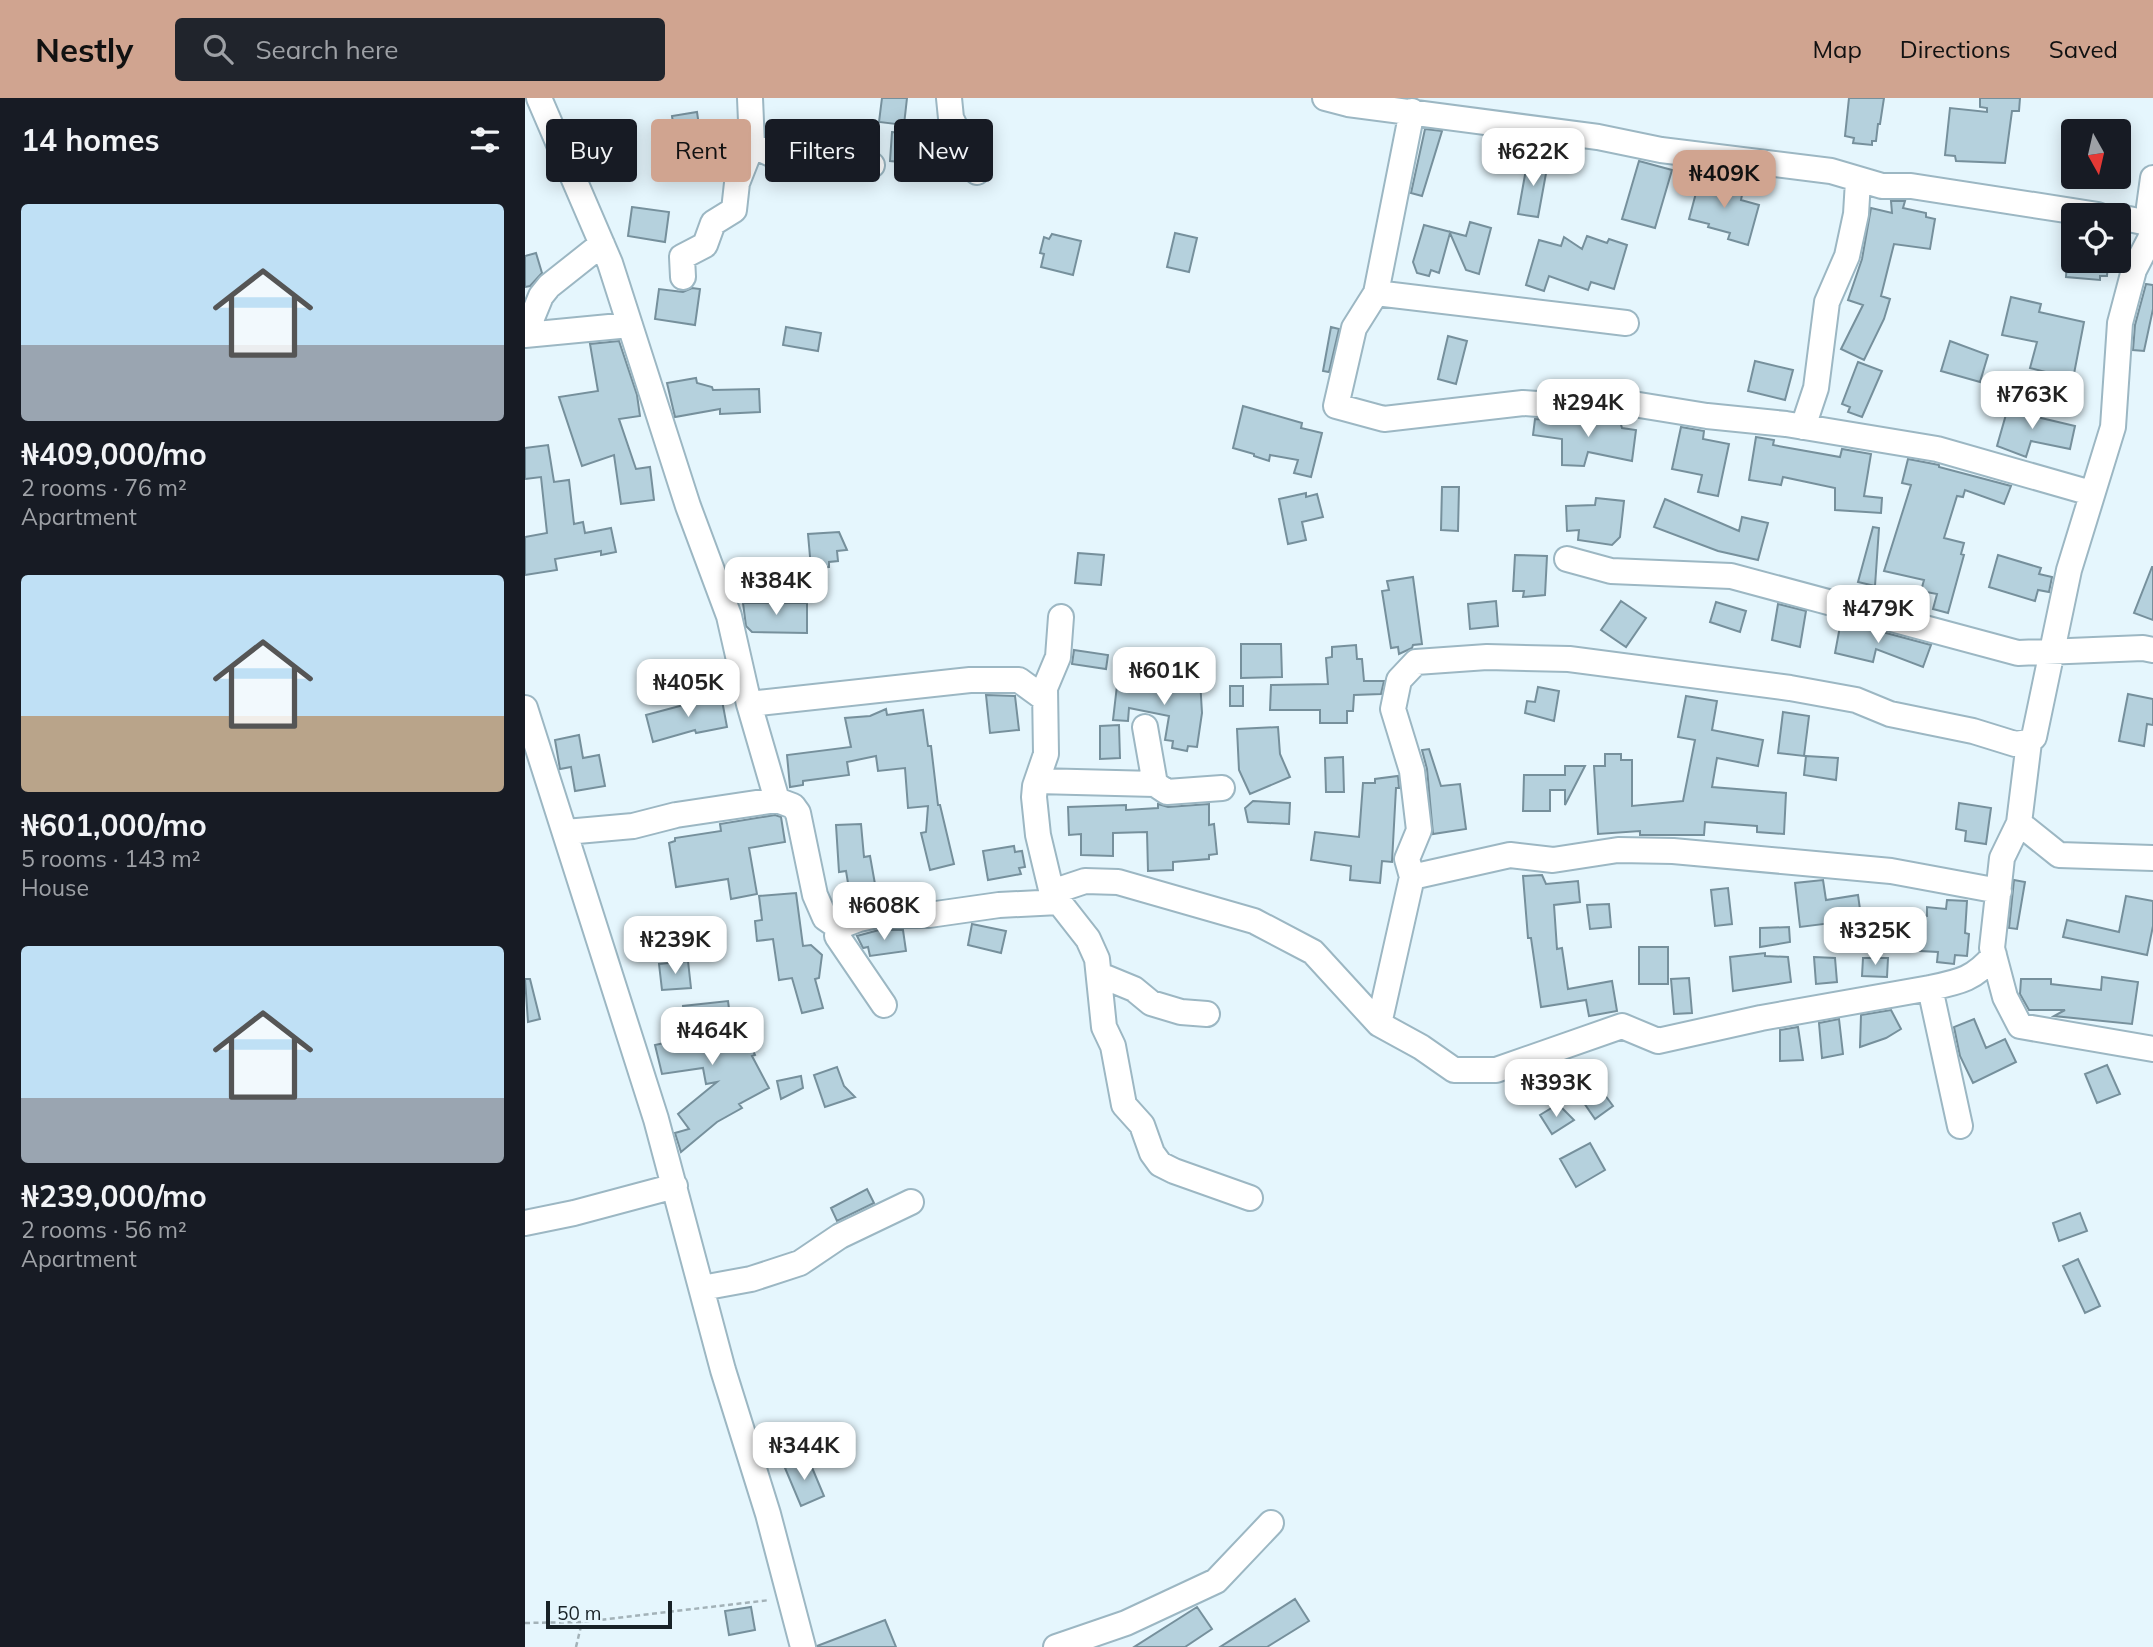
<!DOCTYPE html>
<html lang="en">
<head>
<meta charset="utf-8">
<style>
  :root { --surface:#171b24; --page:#20242c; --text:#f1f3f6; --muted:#9ea1a6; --accent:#d0a490 }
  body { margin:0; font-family:Mulish,sans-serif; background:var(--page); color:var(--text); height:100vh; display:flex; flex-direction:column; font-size:26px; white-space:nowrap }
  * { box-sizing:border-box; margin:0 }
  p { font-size:23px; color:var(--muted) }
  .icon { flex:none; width:38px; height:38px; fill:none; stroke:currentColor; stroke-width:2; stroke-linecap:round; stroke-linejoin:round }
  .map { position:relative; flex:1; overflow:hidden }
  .sheet { display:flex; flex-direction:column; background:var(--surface); width:525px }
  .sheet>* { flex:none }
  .top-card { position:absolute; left:21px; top:21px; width:665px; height:63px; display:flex; gap:14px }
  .needle { width:46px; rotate:172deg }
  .controls { position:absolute; left:1536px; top:21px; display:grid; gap:14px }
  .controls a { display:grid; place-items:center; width:70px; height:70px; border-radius:7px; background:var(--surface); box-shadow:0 4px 18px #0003; font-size:35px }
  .scale { position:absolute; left:21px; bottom:18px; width:126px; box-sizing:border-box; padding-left:7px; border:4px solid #182227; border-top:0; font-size:19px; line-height:24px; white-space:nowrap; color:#182227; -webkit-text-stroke:5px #e5f6fd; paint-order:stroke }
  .price { position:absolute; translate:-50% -60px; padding:0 16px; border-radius:14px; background:#fff; color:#222; font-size:23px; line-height:46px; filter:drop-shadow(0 2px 4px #0008) }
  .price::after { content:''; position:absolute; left:50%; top:42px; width:21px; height:16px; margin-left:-10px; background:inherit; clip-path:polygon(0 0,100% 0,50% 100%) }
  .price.selected { background:var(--accent); color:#111 }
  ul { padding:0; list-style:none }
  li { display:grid; align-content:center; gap:14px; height:371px; padding:0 21px }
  li span { display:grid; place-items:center; height:217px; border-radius:7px; color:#555 }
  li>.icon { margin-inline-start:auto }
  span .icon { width:126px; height:126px; fill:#fffc; stroke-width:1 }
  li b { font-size:30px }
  h2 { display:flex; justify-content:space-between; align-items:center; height:84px; padding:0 21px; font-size:30px }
  .pill { padding:0 24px; border-radius:7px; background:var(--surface); box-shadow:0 4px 18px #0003; font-size:24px; line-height:63px }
  .pill.selected { background:var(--accent); color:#111 }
  header { display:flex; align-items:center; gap:42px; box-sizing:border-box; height:98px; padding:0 35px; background:var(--accent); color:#111 }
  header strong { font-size:33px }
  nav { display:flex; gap:38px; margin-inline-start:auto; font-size:24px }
  .search { width:490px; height:63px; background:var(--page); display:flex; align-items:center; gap:18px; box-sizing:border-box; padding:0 24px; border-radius:7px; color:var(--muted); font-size:26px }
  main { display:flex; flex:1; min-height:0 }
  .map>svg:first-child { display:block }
</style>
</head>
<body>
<header>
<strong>Nestly</strong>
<div class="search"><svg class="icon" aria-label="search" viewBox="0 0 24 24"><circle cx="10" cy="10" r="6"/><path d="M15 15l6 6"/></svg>Search here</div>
<nav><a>Map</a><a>Directions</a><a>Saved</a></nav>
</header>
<main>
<section class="sheet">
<h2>14 homes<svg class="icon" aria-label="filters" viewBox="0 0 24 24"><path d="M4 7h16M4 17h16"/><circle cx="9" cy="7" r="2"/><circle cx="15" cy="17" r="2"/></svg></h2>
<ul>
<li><span style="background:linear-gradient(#bfe0f5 65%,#9aa5b1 0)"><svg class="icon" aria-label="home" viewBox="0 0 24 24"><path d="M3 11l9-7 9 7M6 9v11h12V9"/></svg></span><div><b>₦409,000/mo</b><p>2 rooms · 76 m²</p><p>Apartment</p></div></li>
<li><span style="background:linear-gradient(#bfe0f5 65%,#b9a48a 0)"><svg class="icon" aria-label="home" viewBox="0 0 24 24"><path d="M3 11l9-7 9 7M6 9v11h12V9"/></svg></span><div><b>₦601,000/mo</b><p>5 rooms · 143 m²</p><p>House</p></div></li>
<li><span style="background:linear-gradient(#bfe0f5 70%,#9aa5b1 0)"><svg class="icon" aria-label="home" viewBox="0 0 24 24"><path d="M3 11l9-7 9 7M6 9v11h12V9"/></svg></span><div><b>₦239,000/mo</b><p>2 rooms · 56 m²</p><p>Apartment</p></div></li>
</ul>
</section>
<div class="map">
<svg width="1628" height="1549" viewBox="0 0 1628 1549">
  <rect width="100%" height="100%" fill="#e5f6fd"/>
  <!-- building -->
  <path fill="#b5d1dd" stroke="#76909c" stroke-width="2" d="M357,0H382L379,27L354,24Z
    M1324,0H1359L1355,26H1353L1351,43H1347V47L1328,45L1329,40L1320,38Z
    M1455,0H1495L1494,13H1487L1480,65L1431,63L1430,58L1420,57L1425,10L1462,14V10L1455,9Z
    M172,14L177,48L152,52L147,18Z
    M900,31L917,33L897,98L886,95Z
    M367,34L386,36V42L421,45L430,63V69L365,63Z
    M1003,60L1018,63L1017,70H1022L1013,119L993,116Z
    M1114,63L1147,72L1130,130L1097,121Z
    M1175,80L1218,92L1216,102L1234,107L1223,147L1203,141L1205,135L1183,129L1184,126L1164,121Z
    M1366,103H1380L1378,110L1401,115V119L1410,121L1405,151L1369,146L1356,198L1365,201L1359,221L1339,262L1316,251L1338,207L1323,202L1337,161L1346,110L1367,115Z
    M107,109L144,114L140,144L103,138Z
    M945,124L966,130L954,176L941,172L925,135L914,175L906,172L904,178L892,175L888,164L899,127L941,138Z
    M650,135L672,140L664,174L642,169Z
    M527,136L556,143L548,177L516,169L519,156L515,155L519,139L524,141Z
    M1062,138L1082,145L1084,141L1102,147L1089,191L1066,184L1063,192L1024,178L1019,193L1001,187L1014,142L1036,148L1039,139L1057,151Z
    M11,155L17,175L5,188L0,189V158Z
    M1542,163H1583L1582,178H1575V182L1541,179Z
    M1621,186L1628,187V211L1619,253L1608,252L1610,227Z
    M167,190L175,191L170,227L130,221L134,191L158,194Z
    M1486,199L1516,206L1514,214L1559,224L1548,281L1505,270L1512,244L1477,237Z
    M261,229L296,235L293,253L258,247Z
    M806,229L814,231L804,274L798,273Z
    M923,238L942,243L931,286L913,281Z
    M94,243L112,297L115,318L94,321L111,371L125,369L129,402L96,406L89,357L57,368L34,299L73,293L65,246Z
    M1425,243L1463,257L1455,284L1416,273Z
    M1230,263L1268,272L1260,302L1223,293Z
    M1333,264L1357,273L1337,319L1323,314L1325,309L1317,306Z
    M171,280L172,285L187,289L188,292L234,291L235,314L195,316V311L150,319L142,285Z
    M1484,306L1514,315L1512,319L1550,328L1545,351L1506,343L1501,359L1472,348Z
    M718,308L777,325L776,330L797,335L786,379L769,375L773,362L745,357L744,363L729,358V356L708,350Z
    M1010,321L1066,325L1095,323L1097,330L1111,332L1107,363L1063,354L1059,368L1037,367V341L1008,337Z
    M1156,329L1179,333L1178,341L1204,346L1193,398L1173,394L1177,377L1147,371Z
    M1231,339L1249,342L1248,347L1315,359L1317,351L1346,356L1339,398L1357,400L1356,415L1310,412V390L1258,379L1256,387L1224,382Z
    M23,347L29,384L44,382L49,426L58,424L60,435L86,430L91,454L76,457V453L30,461L32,472L0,477V439L22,435L16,379L0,381V350Z
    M1383,361L1409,366L1414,367V369L1486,388L1479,406L1440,392L1438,399L1432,398L1419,440L1439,445L1436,456L1439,457L1423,515L1408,511L1412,496L1396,493L1399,482L1359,473L1386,387L1377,385Z
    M917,389H934L933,433L916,432Z
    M781,395V399L792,396L798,419L777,424L781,442L763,446L754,401Z
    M1071,400L1099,403L1095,439L1087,447L1053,442L1054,432L1042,433L1041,408L1070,407Z
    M1140,401L1214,433L1217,419L1243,425L1233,462L1193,453L1129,429Z
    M1348,429L1354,430L1350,488L1333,484Z
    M314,434L322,452L312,453L313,463L304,464V469L286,470L283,436Z
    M553,455L579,457L576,487L550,485Z
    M990,457L1022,458L1020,497L998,499L999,493H988Z
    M1473,457L1516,470L1514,476L1527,479L1524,494L1513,492L1510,503L1464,489Z
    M1627,469H1628V522L1609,515Z
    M888,479L897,546L888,547L887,550L874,556L873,549L866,550L857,493L864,492L862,483Z
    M971,503L973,528L945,531L943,506Z
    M1096,503L1121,520L1101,549L1076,532Z
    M1191,504L1221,513L1215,534L1185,524Z
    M218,505H282V535L227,534L221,528Z
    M1253,506L1281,513L1275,549L1247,542Z
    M1316,523L1406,547L1398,569L1351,551L1348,564L1310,555Z
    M716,546H756L757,579L716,580Z
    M831,547L832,561H837L839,583H859L856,596L829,597L828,613H822V625H795V612H745L746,587L803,586L801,560L807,559V549Z
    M549,552L583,557L581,571L547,566Z
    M593,579L657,590L656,583L675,582L677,615L672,649L663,648L662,653L647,650L648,643L640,642L644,618L604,610L603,623L588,622Z
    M705,588H718V608H705Z
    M1013,589L1034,593L1029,623L1000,615L1002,603L1010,604Z
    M1603,596L1628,601V627L1622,626L1619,648L1594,643Z
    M196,597L202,629L171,635L170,632L128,644L121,617Z
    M461,597L490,598L494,632L465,635Z
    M1161,598L1192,603L1187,632L1238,642L1233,668L1192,660L1187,689L1261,695L1259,736L1232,734V728L1180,724L1179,737H1115V733L1073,736L1069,668H1080V656H1096V662H1107V708L1158,703L1170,642L1153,639Z
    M361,611L362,617L398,612L403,648H406L413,707H415L429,766L405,772L396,735L401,734L403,708L383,710L380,670L353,673L351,658L322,664L324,677L278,683V687L265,689L262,657L326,649L320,620L345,618Z
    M1258,614L1284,618L1279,658L1253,655Z
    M594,627L595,660L575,661V628Z
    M753,629L755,656L765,679L725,696L714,672L712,631Z
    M54,637L58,660L74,657L80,688L50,693L46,669L35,671L30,642Z
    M904,651L916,688L935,686L941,731L908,736L902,671L897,652Z
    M1281,658L1313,660L1311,682L1279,677Z
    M818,659L819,694H801L800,660Z
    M1040,668H1060L1040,707V692H1025V713H998L999,677H1040Z
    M873,678L874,690H871L867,764L857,763L855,785L825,782L826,768L786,762L790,734L834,739L838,685H850V681Z
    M728,703L765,705L764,726L723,724L720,710Z
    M1434,705L1466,710L1461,746L1440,743L1441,733L1431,731Z
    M633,706L643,709L684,706V727L689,726L692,756L684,757V761L648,764V772L623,773L622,734L588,735V758L556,757V736L544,737L543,709L601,707V712L633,710Z
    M250,717L256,719L260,744L224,750L232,796L206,801L203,781L151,789L144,745L150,743V740L196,733L195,726Z
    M336,726L339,759L345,758L350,786L324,791L321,773L314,774L311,727Z
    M489,748L490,754L497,753L500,769L494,770L496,776L463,782L458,753Z
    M1017,777L1021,786L1053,783L1055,804L1029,807L1032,851L1037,850L1043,891L1087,883L1092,913L1064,918L1061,902L1016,909L1006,840H1003L998,778Z
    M1298,782L1301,802L1333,797L1338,833L1316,836L1314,824L1275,829L1270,785Z
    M1489,782L1500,784L1492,831L1484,830Z
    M1203,790L1207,826L1190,828L1186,792Z
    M271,795L278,848L286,847L297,857L294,880L290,881L298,910L277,915L267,880L254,882L248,841L232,843L230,823L237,822L234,798Z
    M1601,798L1628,803V828L1622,857L1538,839L1542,822L1594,834Z
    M1422,802L1442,803L1440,835L1444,836L1442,858L1430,857L1429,866L1412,864L1413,854L1376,852L1378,816L1402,818V809L1421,811Z
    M1084,806L1086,829L1065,831L1062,807Z
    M199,826L200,847L184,848L164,841L162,828Z
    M447,826L481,833L476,855L443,847Z
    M1264,829L1265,844L1235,849V830Z
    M354,832H378L381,853L345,858L343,849L338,850L332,838Z
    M1114,849H1143V886H1114Z
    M1240,855V858L1263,859L1266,884L1208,893L1205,859Z
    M1289,859L1310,860L1312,884L1291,886Z
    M1338,860H1363L1362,879L1337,878Z
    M163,863L166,890L137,892L134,866Z
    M1577,879L1613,884L1607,926L1529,918L1540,912H1504L1495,896L1496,881H1526V886L1576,892Z
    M1164,880L1167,915L1149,916L1146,881Z
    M0,881H5L15,921L3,924Z
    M203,903L208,941L220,935L230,957L227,958L244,990L214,1006L217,1010L192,1024L156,1054L150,1035L164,1031L153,1016L192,984L181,986L178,970L137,976L130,947L162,940L158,908Z
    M1366,912L1376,931L1361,940L1335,949L1336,917Z
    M1314,921L1318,956L1297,960L1294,925Z
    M1449,921L1461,950L1480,941L1491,964L1448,985L1435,958L1429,929Z
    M1273,929L1278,962L1255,963V932Z
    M1582,967L1595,996L1572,1005L1560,976Z
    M312,969L319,988L330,999L300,1009L289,977Z
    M276,978L278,990L256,1001L252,983Z
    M1077,993L1088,1008L1070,1021L1059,1005Z
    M1033,1006L1049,1022L1027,1036L1015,1017Z
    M1065,1045L1080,1072L1051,1089L1035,1061Z
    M342,1091L349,1105L312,1123L306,1110Z
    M1555,1115L1562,1133L1534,1143L1528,1125Z
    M1553,1161L1575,1208L1560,1215L1538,1168Z
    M283,1360L299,1398L276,1408L260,1370Z
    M770,1501L784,1523L742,1549H695Z
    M226,1509L230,1532L204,1537L200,1513Z
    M672,1509L687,1531L660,1549H609Z
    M360,1522L371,1549H292V1548Z"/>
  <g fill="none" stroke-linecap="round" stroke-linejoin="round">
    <!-- minor casing -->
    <g stroke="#9cb7c3" stroke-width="28">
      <path id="minor" d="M14,0L85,165L163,408L204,518L224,606L252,702
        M225,0L227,47L252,59L347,67
        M424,0L426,20L452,74
        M800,0L823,6L1073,39L1136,52L1306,73L1357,88H1386L1573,117
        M887,13L851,195L1101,225
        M1628,80L1624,109L1628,125
        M1594,119L1628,126
        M158,179L157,159L180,147L188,125L209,112L212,85L227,47
        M851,195L829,230L811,308L859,321L998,305L1067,310L1108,306L1182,318L1261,326L1412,351L1566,395
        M0,237L16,198L24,188L77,146
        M0,237L105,227
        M1278,329L1291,290L1302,204L1322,158L1331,116L1333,83
        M1042,461L1086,473L1206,478L1493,555L1618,550L1628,552
        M224,606L445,582H494L520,601
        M0,610L131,1021L198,1272L243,1416L278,1549
        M620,629L630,686L642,694L697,690
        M1504,644L1494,725L1534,757L1628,760
        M512,683L630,686
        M1494,725L1477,760L1467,850L1480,899L1495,928L1628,951
        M41,734L108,728L151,717L252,702L268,708L273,715L290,797L300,820L313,829L334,821L352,817H404L474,807L534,804L563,841L572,861L579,929L588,948L599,1007L617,1027L627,1055L635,1066L649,1073L725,1100
        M887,779L985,757L1028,762L1093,752L1148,753L1366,773L1474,793
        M527,794L560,783L593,784L729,823L788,854L854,926
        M529,804L513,737L509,699L510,688L521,656L520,590L533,559L536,519
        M313,829L312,838L359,907
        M575,877L609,891L626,905L656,914L682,916
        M1405,890L1236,920L1133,943L1097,928L971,972H929L896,949L854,926L887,779L882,761L894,732L887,673L868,611L874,582L891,564L962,559L1044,561L1265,590L1331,602L1365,616L1448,633L1490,646L1504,644L1509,639L1544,472L1588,329L1595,225L1609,172L1625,141L1628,128
        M1435,1028L1405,890C1434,884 1450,881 1469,857
        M0,1125L49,1115L150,1088
        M177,1190L226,1181L275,1165L315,1138L386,1104
        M531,1549L601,1525L691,1483L746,1425"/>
    </g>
    <!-- path -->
    <path stroke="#a3b2b8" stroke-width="2.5" stroke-dasharray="5 3.5" stroke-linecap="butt" d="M0,1525L57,1524L245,1502
      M51,1549L57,1524"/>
    <!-- minor -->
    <use href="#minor" stroke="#fff" stroke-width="24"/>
  </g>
</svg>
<div class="controls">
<a><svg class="needle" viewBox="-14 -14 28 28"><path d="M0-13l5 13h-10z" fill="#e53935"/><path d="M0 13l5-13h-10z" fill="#9ea1a6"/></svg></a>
<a><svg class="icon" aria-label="locate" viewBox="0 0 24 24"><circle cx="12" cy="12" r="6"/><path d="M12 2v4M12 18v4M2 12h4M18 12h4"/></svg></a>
</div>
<div class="scale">50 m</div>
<b class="price" style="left:1008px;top:90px">₦622K</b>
<b class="price selected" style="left:1199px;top:112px">₦409K</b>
<b class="price" style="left:1507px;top:333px">₦763K</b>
<b class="price" style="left:1063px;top:341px">₦294K</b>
<b class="price" style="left:251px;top:519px">₦384K</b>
<b class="price" style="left:1353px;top:547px">₦479K</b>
<b class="price" style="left:639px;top:609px">₦601K</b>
<b class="price" style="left:163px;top:621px">₦405K</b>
<b class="price" style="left:359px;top:844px">₦608K</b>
<b class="price" style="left:1350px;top:869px">₦325K</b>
<b class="price" style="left:150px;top:878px">₦239K</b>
<b class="price" style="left:187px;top:969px">₦464K</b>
<b class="price" style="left:1031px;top:1021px">₦393K</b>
<b class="price" style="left:279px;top:1384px">₦344K</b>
<div class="top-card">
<a class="pill">Buy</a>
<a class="pill selected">Rent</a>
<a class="pill">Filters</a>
<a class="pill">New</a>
</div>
</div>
</main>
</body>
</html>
